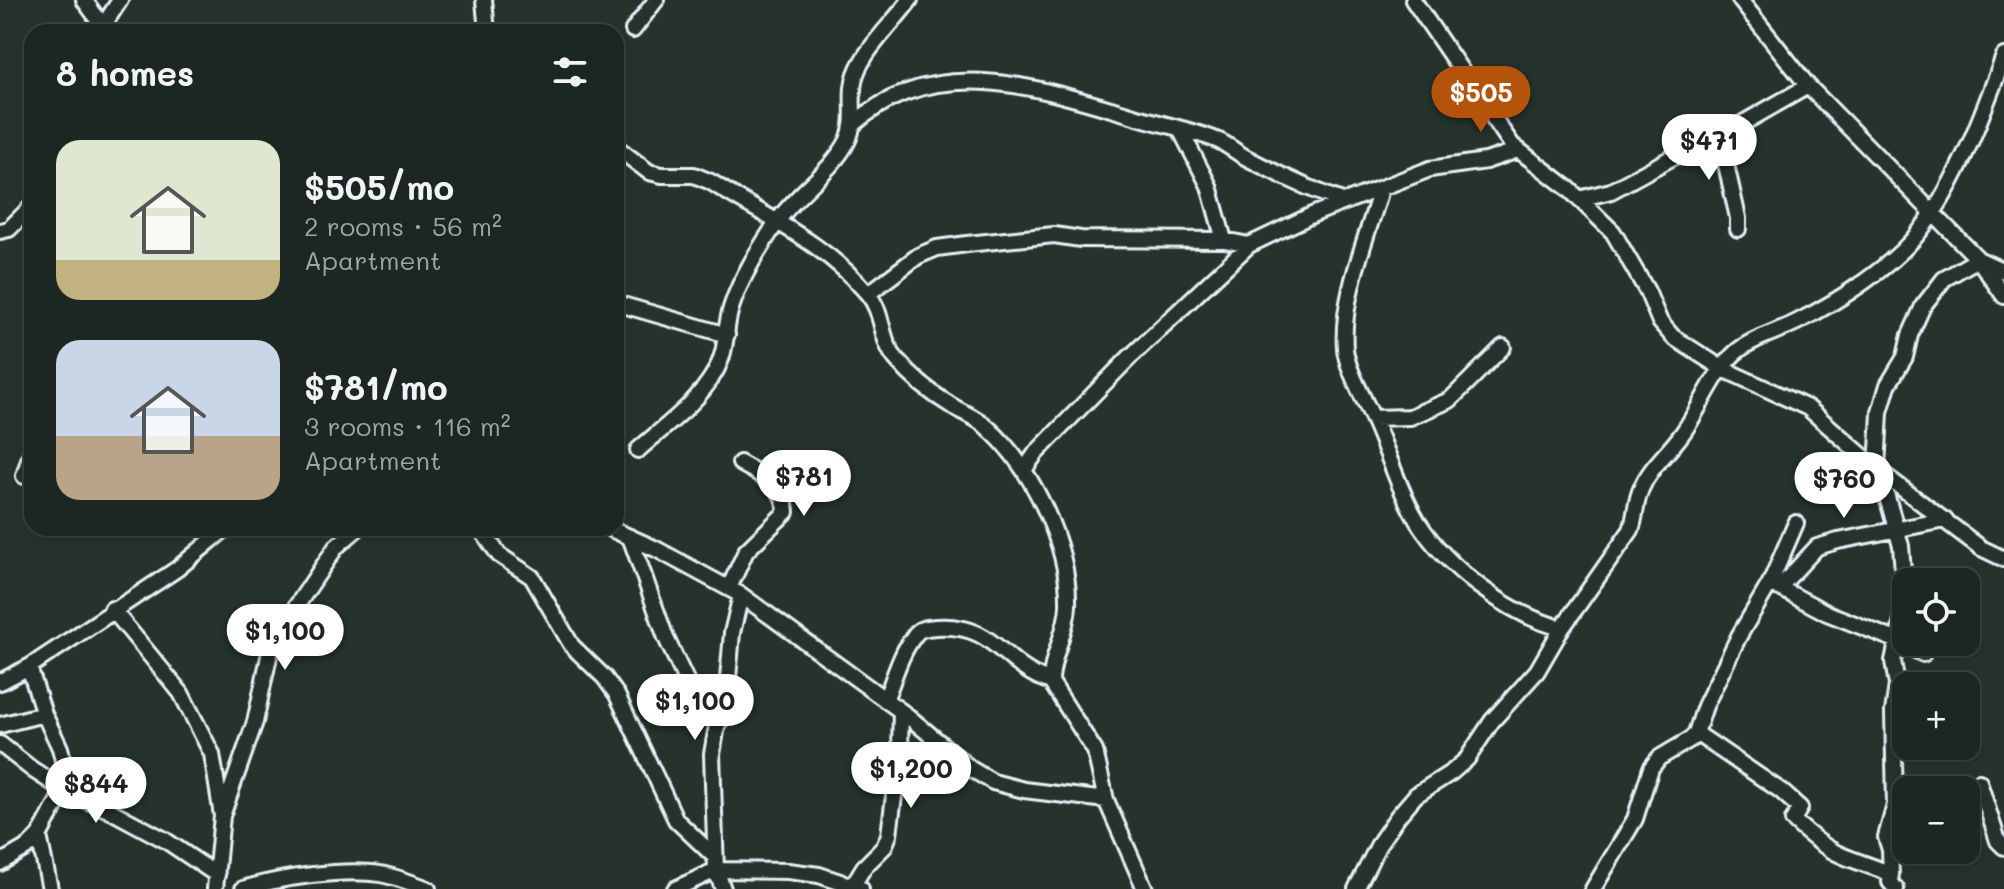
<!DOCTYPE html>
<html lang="en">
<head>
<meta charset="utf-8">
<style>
  :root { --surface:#1c2622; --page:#252e2a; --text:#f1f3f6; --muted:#a0a5a5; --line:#3a4340; --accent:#b45309 }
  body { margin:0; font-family:Mali,sans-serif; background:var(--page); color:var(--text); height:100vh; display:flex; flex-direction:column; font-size:30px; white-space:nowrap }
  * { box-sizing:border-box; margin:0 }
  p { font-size:26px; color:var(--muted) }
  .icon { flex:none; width:44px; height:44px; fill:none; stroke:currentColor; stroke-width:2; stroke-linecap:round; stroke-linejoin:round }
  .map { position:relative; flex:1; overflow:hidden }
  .sheet { position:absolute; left:24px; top:24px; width:600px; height:512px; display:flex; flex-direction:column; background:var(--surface); border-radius:24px; box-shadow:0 4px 12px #0003,0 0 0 2px var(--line) }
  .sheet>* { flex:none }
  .controls { position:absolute; left:1892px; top:568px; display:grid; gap:16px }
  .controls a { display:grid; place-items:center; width:88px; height:88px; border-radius:16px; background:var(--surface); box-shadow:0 4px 12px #0003,0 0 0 2px var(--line); font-size:40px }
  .price { position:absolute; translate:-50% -68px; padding:0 18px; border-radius:28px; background:#fff; color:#222; font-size:26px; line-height:52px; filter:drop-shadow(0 2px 4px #0008) }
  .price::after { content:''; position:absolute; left:50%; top:48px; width:24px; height:18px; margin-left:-12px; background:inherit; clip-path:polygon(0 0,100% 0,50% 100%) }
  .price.current { background:var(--accent); color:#fff }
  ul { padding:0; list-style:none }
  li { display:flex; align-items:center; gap:24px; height:200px; padding:0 32px }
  li span { display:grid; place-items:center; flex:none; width:224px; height:160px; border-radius:24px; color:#555 }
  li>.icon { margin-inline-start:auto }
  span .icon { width:96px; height:96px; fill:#fffc; stroke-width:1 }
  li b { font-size:34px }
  h2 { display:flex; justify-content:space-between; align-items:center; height:96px; padding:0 32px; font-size:34px }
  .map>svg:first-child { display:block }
</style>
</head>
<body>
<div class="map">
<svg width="2004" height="889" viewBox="0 0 2004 889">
  <rect width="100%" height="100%" fill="#26332d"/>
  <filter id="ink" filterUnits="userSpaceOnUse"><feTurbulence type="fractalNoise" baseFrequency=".0125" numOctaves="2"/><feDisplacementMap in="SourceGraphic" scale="16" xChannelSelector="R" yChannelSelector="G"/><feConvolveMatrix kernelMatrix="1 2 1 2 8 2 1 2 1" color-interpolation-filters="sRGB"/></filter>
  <g filter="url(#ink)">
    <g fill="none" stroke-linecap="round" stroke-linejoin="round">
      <!-- minor casing -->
      <g stroke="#e8f1f8" stroke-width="20">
        <path id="minor" d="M84,0L103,26
          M484,0L487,32
          M1413,0L1512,145L1569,189L1613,232L1647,291L1660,322L1673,337L1723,369L1808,408L1883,474L1981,548L2004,559
          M1740,0L1808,86L1978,259L2004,296
          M633,30L656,0
          M103,32V26L120,0
          M853,125C933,51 1040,88 1131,115C1159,124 1193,130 1219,141C1228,145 1236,152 1245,157C1277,174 1311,190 1345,202
          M1181,131L1209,186L1224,240
          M1719,133L1738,218V229
          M616,147L649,172L662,175H694L711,182C767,218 824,242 868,294C884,313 880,340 896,359C911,377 932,394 952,406C963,413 978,418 988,428C1032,467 1070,547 1068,606C1067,632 1051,656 1051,682L1095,751L1106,800L1145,889
          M1381,189C1367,238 1341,297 1345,348C1346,368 1366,402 1374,421C1389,454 1399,491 1418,522C1447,568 1510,616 1562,628
          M1579,199L1611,191L1715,134L1738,126L1808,86
          M0,231L9,229L32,206
          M868,294L918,256L937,248L967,244L1054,235L1081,239L1224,240L1249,245
          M616,303L727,335
          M1373,418L1410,417L1450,400L1503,347
          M638,450C665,426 697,404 715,372C728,350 724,331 731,308C741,277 759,249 777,222C797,192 832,172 848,140C858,119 848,95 856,74C865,49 894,22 910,0
          M1877,469L1880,412L1888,385L1905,357L1910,335L1923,306L1944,279L1978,259L2004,271
          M1024,470L1036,453L1130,357L1249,245L1314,214L1430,169L1486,161L1518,150
          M1883,474L1885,490L1901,546L1904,585L1902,620L1893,661L1897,685L1893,712L1895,805L1886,837L1890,850L1891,874
          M24,476L32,450
          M480,528L499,555L532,577L572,646L604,677L617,695L676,820L715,857
          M609,528L656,549L741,595L909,717L971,769L993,782L1024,790L1106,800
          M630,537L666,638L695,699L719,723
          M1774,585L1827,613L1898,641L1923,654
          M729,588L746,551L786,512C785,484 762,476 740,463
          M1779,588L1817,547L1838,541L1945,520
          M112,609L181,693L212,754L222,816L215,889
          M0,682L29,667L177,569L226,528
          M885,700C894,679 900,654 914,636C919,628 926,628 936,627C997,623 1000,665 1051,682
          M0,725L44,714
          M1696,733L1781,791L1800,808L1793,820C1807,833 1824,848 1841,855C1857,862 1875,867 1891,874L1890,882L1896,889
          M0,744L33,770L64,790L111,811L165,840L217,875
          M1979,782L1998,841L2004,847
          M222,816L255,722L270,652L279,632L336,547L358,528
          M39,836L50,889
          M0,863L29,846L39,836L64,790L63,760L60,748L44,714L29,667
          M853,885L864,867L884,847L889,835L900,749L901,711
          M243,889C278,878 344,868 380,874C397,877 412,883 428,889
          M675,889L716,870L788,871L819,875L861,889
          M723,889L716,870L712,754L717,726L726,701L732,633L741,595
          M1356,889L1380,842L1398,816L1416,795L1452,772L1467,759L1492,721L1537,671L1562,628L1631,530C1636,517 1635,502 1641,489C1650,466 1671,451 1684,431C1700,408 1714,373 1734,354C1751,338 1778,332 1799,321C1839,301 1893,266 1920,231C1958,182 1983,113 2004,56
          M1593,889L1635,819L1651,768L1659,758L1691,739L1696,733L1705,706L1739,636L1770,583L1796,523"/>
      </g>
      <!-- minor -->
      <use href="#minor" stroke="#26332d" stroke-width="14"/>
    </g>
  </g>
</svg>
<div class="controls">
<a><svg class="icon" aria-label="locate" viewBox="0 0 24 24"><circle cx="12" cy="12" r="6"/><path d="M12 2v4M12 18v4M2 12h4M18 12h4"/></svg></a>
<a>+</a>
<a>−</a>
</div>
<b class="price current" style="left:1481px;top:134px">$505</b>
<b class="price" style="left:1709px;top:182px">$471</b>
<b class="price" style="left:804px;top:518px">$781</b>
<b class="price" style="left:1844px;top:520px">$760</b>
<b class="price" style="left:285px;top:672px">$1,100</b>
<b class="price" style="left:695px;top:742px">$1,100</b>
<b class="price" style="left:911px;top:810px">$1,200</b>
<b class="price" style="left:96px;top:825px">$844</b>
<section class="sheet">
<h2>8 homes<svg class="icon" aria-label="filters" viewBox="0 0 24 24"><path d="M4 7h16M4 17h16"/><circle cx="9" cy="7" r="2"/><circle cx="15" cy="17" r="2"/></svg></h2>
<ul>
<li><span style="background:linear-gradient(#dfe7d0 75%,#c2b280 0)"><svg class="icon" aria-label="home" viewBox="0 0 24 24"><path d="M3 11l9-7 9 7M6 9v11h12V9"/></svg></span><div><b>$505/mo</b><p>2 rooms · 56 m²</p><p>Apartment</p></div></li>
<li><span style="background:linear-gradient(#c9d6e8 60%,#b9a48a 0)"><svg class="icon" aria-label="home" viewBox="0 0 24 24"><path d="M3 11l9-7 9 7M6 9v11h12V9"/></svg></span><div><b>$781/mo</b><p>3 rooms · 116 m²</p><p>Apartment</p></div></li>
</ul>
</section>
</div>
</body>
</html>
